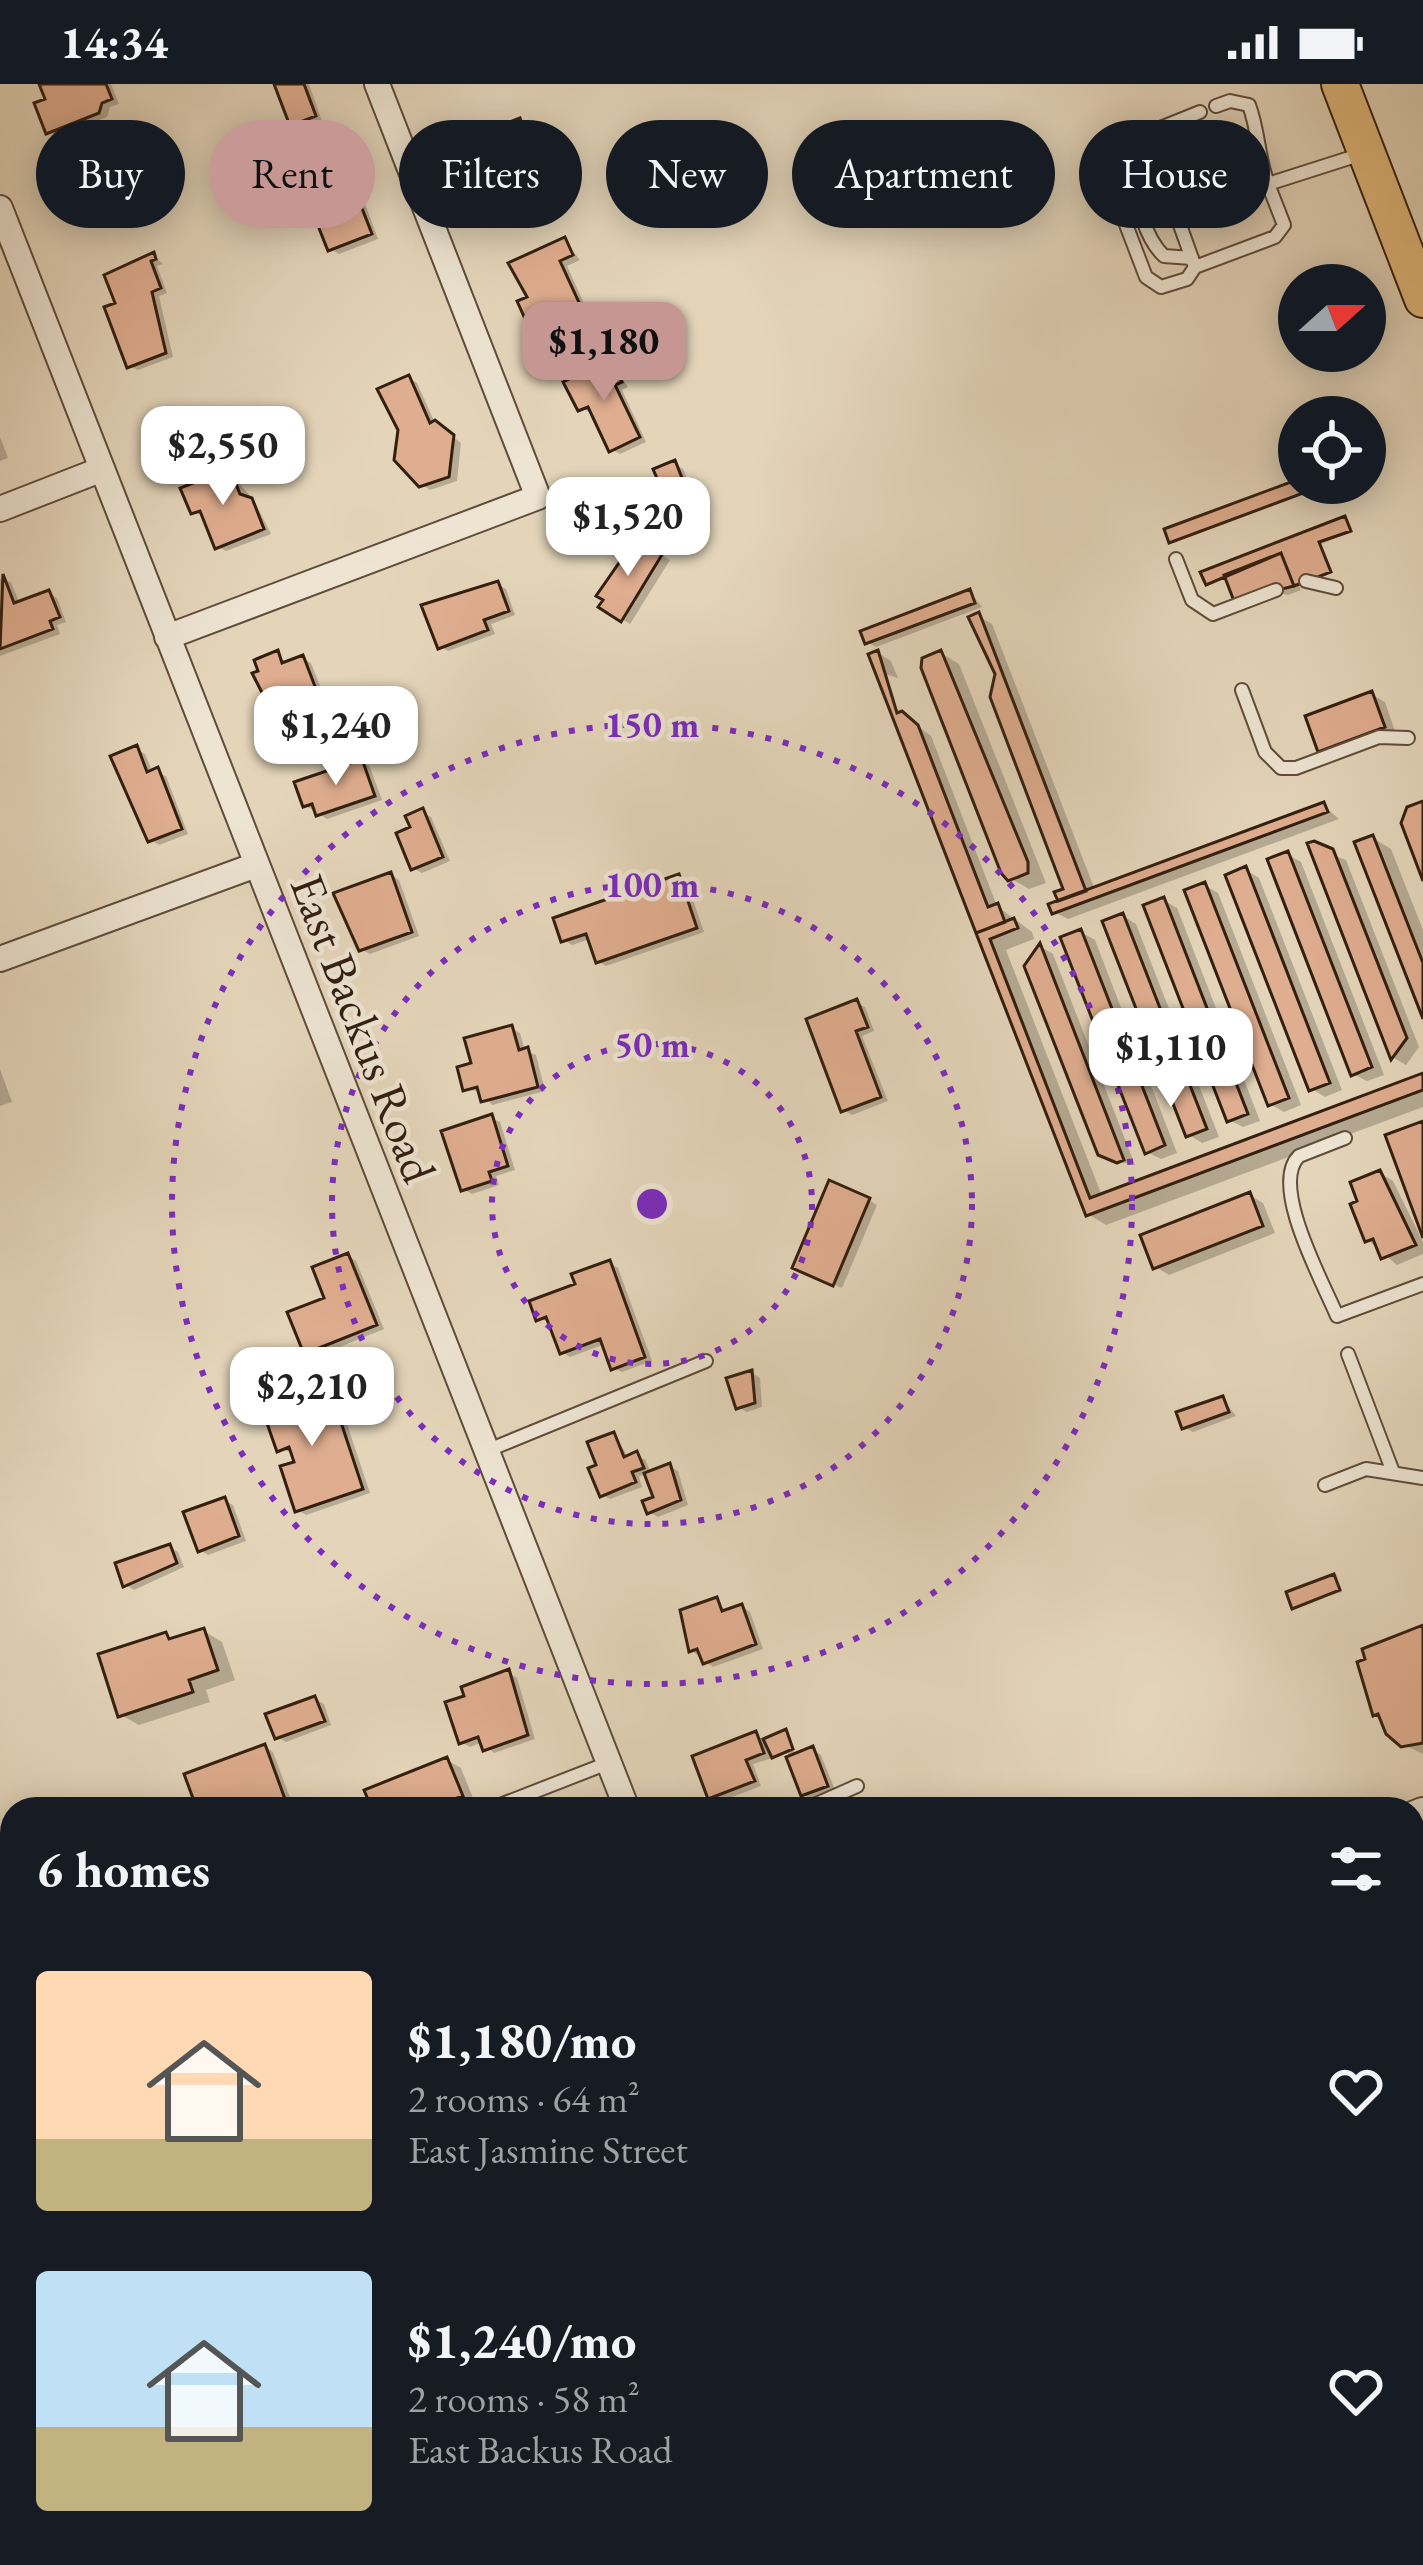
<!DOCTYPE html>
<html lang="en">
<head>
<meta charset="utf-8">
<style>
  :root { --surface:#171b24; --page:#20242c; --text:#f1f3f6; --muted:#9ea1a6; --accent:#c59692 }
  body { margin:0; font-family:"EB Garamond",serif; background:var(--page); color:var(--text); height:100vh; display:flex; flex-direction:column; font-size:45px; white-space:nowrap }
  * { box-sizing:border-box; margin:0 }
  p { font-size:39px; color:var(--muted) }
  .icon { flex:none; width:66px; height:66px; fill:none; stroke:currentColor; stroke-width:2; stroke-linecap:round; stroke-linejoin:round }
  .map { position:relative; flex:1; overflow:hidden }
  .panel { position:absolute; left:0px; top:1713px; width:1425px; height:768px; display:flex; flex-direction:column; background:var(--surface); border-radius:36px 36px 0 0; box-shadow:0 6px 30px #0003 }
  .panel>* { flex:none }
  .hud { position:absolute; left:36px; top:36px; width:1353px; height:108px; display:flex; gap:24px }
  .needle { width:78px; rotate:69deg }
  .tools { position:absolute; left:1278px; top:180px; display:grid; gap:24px }
  .tools a { display:grid; place-items:center; width:108px; height:108px; border-radius:50%; background:var(--surface); box-shadow:0 6px 30px #0003; font-size:60px }
  .price { position:absolute; translate:-50% -102px; padding:0 27px; border-radius:24px; background:#fff; color:#222; font-size:39px; line-height:78px; filter:drop-shadow(0 3px 6px #0008) }
  .price::after { content:''; position:absolute; left:50%; top:72px; width:36px; height:27px; margin-left:-18px; background:inherit; clip-path:polygon(0 0,100% 0,50% 100%) }
  .price.on { background:var(--accent); color:#111 }
  ul { padding:0; list-style:none }
  li { display:flex; align-items:center; gap:36px; height:300px; padding:0 36px }
  li span { display:grid; place-items:center; flex:none; width:336px; height:240px; border-radius:12px; color:#555 }
  li>.icon { margin-inline-start:auto }
  span .icon { width:144px; height:144px; fill:#fffc; stroke-width:1 }
  li b { font-size:51px }
  h2 { display:flex; justify-content:space-between; align-items:center; height:144px; padding:0 36px; font-size:51px }
  .pill { padding:0 42px; border-radius:54px; background:var(--surface); box-shadow:0 6px 30px #0003; font-size:42px; line-height:108px }
  .pill.on { background:var(--accent); color:#111 }
  .status { display:flex; justify-content:space-between; align-items:center; height:84px; padding:0 60px; background:var(--surface); direction:ltr }
  .status svg { height:33px; fill:currentColor }
  .map>svg:first-child { display:block }
</style>
</head>
<body>
<div class="status"><b>14:34</b><svg viewBox="0 0 49 12"><path d="M0 12V9h3v3zM5 12V6h3v6zM10 12V3h3v9zM15 12V0h3v12zM26 1h20v11H26zM47 4h2v5h-2z"/></svg></div>
<div class="map">
<svg width="1423" height="2481" viewBox="0 0 1423 2481">
  <rect width="100%" height="100%" fill="#e4d5ba"/>
  <filter id="stains"><feTurbulence type="fractalNoise" baseFrequency=".00167" numOctaves="4"/><feColorMatrix values="0 0 0 0 .2 0 0 0 0 .09 0 0 0 0 .02 0 0 0 .5 -.17"/></filter>
  <radialGradient id="worn" r=".72"><stop offset=".6" stop-color="#630" stop-opacity="0"/><stop offset="1" stop-color="#630" stop-opacity=".3"/></radialGradient>
  <!-- shadow -->
  <path fill="#0003" d="M46,0H111L119,20L110,23L107,33L57,52L48,47Z
    M277,0H309L322,37L301,45L292,40Z
    M520,38L528,42L550,99L503,117L494,112L486,84L472,81Z
    M330,82L353,113L364,117L378,155L339,170L330,165Z
    M565,157L580,176L567,182L594,241L554,259L528,235L532,214Z
    M153,171L163,180L157,182L167,209L159,212L173,273L138,286L129,282L118,220Z
    M611,279L628,303L622,306L646,358L620,370L611,365L594,328L580,325Z
    M409,294L417,299L435,339L461,359L457,397L430,406L421,400Z
    M0,353L8,374L0,377Z
    M674,380L683,385L694,411L676,418L668,413Z
    M229,388L254,416L271,450L226,467L218,463L205,432L193,428Z
    M1299,398L1334,399L1172,457Z
    M1345,436L1352,448L1321,460L1332,489L1299,502L1301,506L1288,511L1228,494L1208,499Z
    M638,457L670,476L630,540L602,523Z
    M0,495L11,498L20,520L49,509L57,514L66,538L57,541L60,550L0,572Z
    M497,500L506,505L515,531L491,540L495,550L448,567L440,562Z
    M970,508L982,523L876,563L867,558Z
    M978,532L992,540L1095,806L1323,721L1339,735L1068,835L1054,828L1067,807Z
    M878,569L891,577L898,594L878,588Z
    M941,569L959,580L1046,799L1029,805L1010,794Z
    M277,570L288,580L302,574L311,579L323,609L312,613L326,663L296,675L287,670Z
    M1371,610L1385,618L1396,650L1334,674L1321,666Z
    M902,630L931,652L997,822L1032,848L1034,855L1006,866L1102,1112L1423,992V1023L1106,1141L1088,1130Z
    M137,665L145,670L153,689L166,692L188,750L159,761L151,756Z
    M362,678L370,683L382,716L327,735L305,721Z
    M422,728L431,733L450,777L422,789L413,784L414,745Z
    M1373,754L1391,765L1423,846V926Z
    M1312,763L1346,776L1419,963L1406,981L1394,974Z
    M1287,770L1301,778L1384,991L1367,997L1353,990Z
    M1246,786L1259,794L1342,1006L1325,1013L1312,1005Z
    M391,791L399,796L419,852L370,870L361,865Z
    M678,794L687,799L704,848L606,882L598,877L590,855L572,861L564,856Z
    M1204,801L1218,809L1301,1021L1284,1028L1270,1020Z
    M1163,816L1177,824L1260,1037L1243,1043L1229,1036Z
    M1123,832L1136,840L1219,1053L1202,1059L1189,1051Z
    M1081,848L1095,856L1177,1069L1161,1075L1147,1068Z
    M1041,863L1053,870L1135,1081L1115,1077Z
    M857,919L865,923L874,947L862,952L888,1017L852,1031L844,1026Z
    M511,944L520,949L525,967L536,971L545,1007L492,1021L481,1008L466,1005L475,981Z
    M0,985L12,1018L0,1022Z
    M491,1034L500,1038L515,1086L496,1092L499,1101L472,1110L463,1105Z
    M1380,1089L1393,1097L1423,1158V1170L1397,1181L1368,1156Z
    M1250,1111L1263,1119L1275,1149L1169,1191L1156,1183Z
    M869,1116L877,1121L842,1204L804,1188Z
    M348,1172L356,1177L384,1245L315,1273L306,1268Z
    M609,1179L618,1184L652,1277L622,1288L614,1284L605,1260L570,1273L562,1268L551,1238L539,1235Z
    M752,1289L760,1294L762,1323L747,1328L738,1323Z
    M301,1309L313,1324L332,1317L341,1322L370,1409L306,1431L297,1426L294,1368L279,1366Z
    M1223,1315L1236,1332L1193,1348L1184,1343Z
    M614,1351L629,1374L645,1375L651,1389L669,1382L678,1387L688,1421L658,1433L649,1428L657,1414L647,1389L639,1393L642,1403L610,1415L602,1411L600,1383Z
    M224,1416L233,1421L246,1457L208,1471L200,1466Z
    M170,1463L178,1468L184,1483L134,1506L126,1501Z
    M1334,1493L1342,1508L1294,1522Z
    M716,1516L727,1529L742,1523L750,1528L763,1565L713,1583L691,1566Z
    M204,1547L222,1558L235,1596L206,1606L210,1618L139,1641L121,1631L166,1551L175,1556Z
    M1423,1547V1670L1396,1657Z
    M509,1589L517,1594L535,1655L494,1669L483,1658L470,1663L461,1658Z
    M315,1615L324,1620L331,1641L286,1658L277,1653Z
    M786,1649L796,1672L813,1666L821,1671L835,1706L811,1715L803,1710L788,1669L753,1680L761,1702L719,1718L710,1713L756,1651L764,1656Z
    M265,1663L273,1668L292,1719L276,1725H200Z
    M447,1676L461,1684L475,1719L459,1725H375Z
    M1413,1842L1423,1848L1413,1871Z
    M1413,1896L1423,1901V1946L1413,1941Z
    M0,2070L12,2076V2133L5,2147L0,2145Z
    M1423,2308V2338L1418,2340L1423,2394L1413,2398V2310Z
    M75,2469H174L169,2481H71Z
    M282,2469H319L298,2478Z
    M481,2469H538L543,2480L571,2470L582,2481H485Z
    M980,2469H1065L1050,2474L1053,2481H984Z
    M1150,2469H1181L1185,2479L1154,2481Z"/>
  <!-- building -->
  <path fill="#dfad8f" stroke="#331f0f" stroke-width="3" d="M39,0H106L112,15L102,19L99,29L46,50L34,19L45,15Z
    M274,0H304L316,32L290,42Z
    M520,34L543,95L492,114L482,79L470,83L460,57Z
    M331,79L338,98L343,96L349,111L356,109L372,150L328,167L298,91Z
    M565,153L573,171L560,177L587,236L543,256L533,233L526,237L517,217L527,213L508,179Z
    M154,168L156,175L151,177L161,204L152,208L166,269L127,284L104,223L115,219L104,191Z
    M611,275L622,298L615,301L640,353L609,368L588,323L578,327L563,298Z
    M409,291L430,339L435,336L454,351L449,393L419,403L394,376L398,346L377,305Z
    M675,376L687,407L666,415L653,385Z
    M230,385L240,410L252,414L264,445L215,465L200,427L191,430L180,404Z
    M1299,395V399H1330L1169,459L1164,445Z
    M1345,432L1351,447L1319,458L1331,488L1294,502L1281,469L1206,501L1200,488Z
    M637,453L663,469L621,538L598,523L603,516L596,512Z
    M1281,469L1294,502L1234,517L1224,491Z
    M3,490L14,519L49,506L60,533L50,537L53,545L0,565Z
    M498,497L509,527L484,536L488,546L438,565L421,521Z
    M970,505L975,519L865,560L860,547Z
    M979,528L1086,807L1058,817L1054,808L1063,805L990,613L995,590L968,533Z
    M278,566L282,579L303,571L316,605L305,609L319,659L285,672L276,651L282,648L252,589L258,587L254,576Z
    M878,566L897,629L902,627L918,641L988,823L998,819L1005,838L976,849L868,570Z
    M941,566L1028,778V789L1008,797L1001,789L921,584L922,574Z
    M1372,607L1385,643L1318,668L1305,632Z
    M137,661L147,688L158,683L182,745L148,758L110,672Z
    M362,675L375,712L316,732L312,720L303,723L294,698Z
    M1423,717V797L1401,739L1407,723Z
    M1324,718L1328,728L1052,830L1048,820Z
    M423,724L443,773L411,786L396,749L410,743L405,732Z
    M1373,751L1423,879V935L1354,758Z
    M1314,757L1333,765L1407,954L1391,976L1307,759Z
    M1288,767L1372,983L1351,992L1267,775Z
    M1246,782L1330,999L1309,1007L1225,791Z
    M391,788L412,848L359,867L333,809Z
    M679,790L697,844L596,879L586,850L561,858L553,834Z
    M1205,798L1289,1014L1268,1022L1184,806Z
    M1164,813L1248,1030L1227,1038L1143,821Z
    M1123,829L1207,1045L1186,1053L1102,837Z
    M1014,834L1018,844L990,855L1090,1114L1423,989V1006L1086,1132L976,849Z
    M1081,845L1165,1061L1145,1070L1060,853Z
    M1040,859L1124,1076L1117,1079L1098,1071L1024,882Z
    M857,915L868,943L856,947L881,1013L841,1028L806,935Z
    M512,941L519,966L528,963L538,1003L481,1018L477,1003L463,1007L457,983L471,979L464,954Z
    M492,1030L508,1082L489,1088L492,1097L461,1107L441,1047Z
    M1423,1037V1154L1385,1051Z
    M1380,1086L1416,1161L1381,1175L1373,1155L1365,1158L1350,1120L1357,1117L1350,1098Z
    M829,1096L870,1114L833,1202L792,1184Z
    M1250,1108L1263,1142L1153,1185L1140,1151Z
    M348,1169L377,1241L304,1270L287,1228L324,1214L312,1183Z
    M610,1176L645,1273L611,1286L600,1255L560,1270L546,1233L536,1237L529,1217L575,1200L571,1190Z
    M752,1286L755,1319L736,1325L726,1294Z
    M301,1305L307,1322L333,1314L363,1405L295,1428L280,1382L294,1378L289,1363L277,1368L260,1319Z
    M1223,1312L1229,1328L1182,1345L1176,1328Z
    M614,1348L624,1373L637,1367L644,1384L632,1388L636,1398L600,1413L588,1384L596,1381L587,1358Z
    M670,1379L681,1416L647,1430L642,1417L653,1413L644,1389Z
    M225,1413L239,1452L198,1468L183,1428Z
    M170,1460L177,1479L123,1503L115,1479Z
    M1334,1490L1340,1506L1292,1525L1286,1508Z
    M717,1513L722,1527L742,1520L756,1560L703,1580L697,1565L689,1568L680,1526Z
    M1423,1541V1659L1401,1663L1386,1650L1378,1630L1373,1632L1357,1578L1365,1575L1362,1565Z
    M204,1544L218,1586L189,1596L193,1608L118,1633L98,1570L166,1548L169,1555Z
    M509,1585L528,1651L483,1667L478,1653L459,1660L445,1618L464,1612L461,1603Z
    M315,1612L325,1637L275,1655L265,1630Z
    M786,1645L793,1665L772,1674L763,1655Z
    M756,1647L764,1669L746,1676L755,1697L708,1715L692,1672Z
    M265,1660L285,1715L258,1725H197L184,1690Z
    M813,1662L828,1702L801,1712L786,1673Z
    M447,1673L463,1712L435,1722L433,1717L413,1725H372L364,1706Z
    M1413,1893L1423,1898V1926L1414,1944Z
    M0,2067L12,2073V2110L0,2137Z
    M1421,2303L1423,2331L1413,2335V2306Z
    M1413,2341L1423,2367V2387L1413,2391Z
    M1423,2442V2481H1402L1398,2469H1413V2446Z
    M72,2469H164L159,2481H67Z
    M477,2469H533L537,2479L572,2469L577,2481H482Z
    M977,2469H1046L1048,2481H981Z
    M1146,2469H1176L1178,2474L1151,2481Z"/>
  <g fill="none" stroke-linecap="round" stroke-linejoin="round">
    <!-- service casing -->
    <g stroke="#5f4c3a" stroke-width="16">
      <path id="service" d="M1216,22L1230,17L1249,21C1259,48 1258,73 1268,100L1188,128L1180,141L1195,183L1275,153L1284,141L1268,100L1365,69
        M1228,56L1243,57L1257,70
        M1192,174L1164,172C1146,155 1134,117 1139,94L1212,62
        M1195,183L1187,195L1161,203L1146,193L1104,83L1106,66L1200,28
        M1176,475L1192,516L1213,530L1276,506
        M1306,497L1336,504
        M1242,606L1265,668L1281,684H1296L1379,653L1408,654
        M1345,1054L1299,1072C1269,1101 1323,1198 1337,1232L1423,1200
        M1348,1270L1393,1388
        M486,1367L706,1277
        M1325,1401L1366,1385L1423,1394
        M490,1725L608,1679
        M805,1725L857,1702"/>
    </g>
    <!-- minor casing -->
    <g stroke="#5f4c3a" stroke-width="28">
      <path id="minor" d="M0,124L627,1725
        M0,425L100,386
        M167,553L538,413L377,0
        M0,875L256,781
        M1413,2172L1423,2198
        M621,2469L626,2481
        M1108,2469L1112,2481"/>
    </g>
    <!-- tertiary casing -->
    <g stroke="#5f4c3a" stroke-width="34">
      <path id="tertiary" d="M1413,1733L1423,1729
        M0,2376L12,2371"/>
    </g>
    <!-- primary casing -->
    <g stroke="#331f0f" stroke-width="40">
      <path id="primary" d="M1340,0L1423,215"/>
    </g>
    <!-- path -->
    <path stroke="#331f0f" stroke-width="4.5" stroke-dasharray="3 6" stroke-linecap="butt" d="M198,2469L203,2481"/>
    <!-- service -->
    <use href="#service" stroke="#ede4d2" stroke-width="12"/>
    <!-- minor -->
    <use href="#minor" stroke="#ede4d2" stroke-width="24"/>
    <!-- tertiary -->
    <use href="#tertiary" stroke="#ede4d2" stroke-width="30"/>
    <!-- primary -->
    <use href="#primary" stroke="#e2ba7d" stroke-width="36"/>
  </g>
  <!-- distance rings -->
  <g fill="none" stroke="#7b2cbf" stroke-width="6" stroke-dasharray="6 12">
    <circle cx="652" cy="1120" r="160"/>
    <circle cx="652" cy="1120" r="320"/>
    <circle cx="652" cy="1120" r="480"/>
  </g>
  <g text-anchor="middle" stroke-width="9" stroke-linejoin="round" paint-order="stroke">
    <!-- street labels -->
    <g font-size="48" fill="#331f0f" stroke="#ede4d2">
      <text transform="translate(364 944) rotate(69)" y="17">East Backus Road</text>
    </g>
  </g>
  <circle cx="652" cy="1120" r="18" fill="#7b2cbf" stroke="#ede4d2" stroke-width="6"/>
  <g font-size="36" text-anchor="middle" font-weight="bold" fill="#7b2cbf" stroke="#ede4d2" stroke-width="9" stroke-linejoin="round" paint-order="stroke">
    <text x="652" y="653">150 m</text>
    <text x="652" y="813">100 m</text>
    <text x="652" y="973">50 m</text>
  </g>
  <rect width="100%" height="100%" filter="url(#stains)"/>
  <rect width="100%" height="100%" fill="url(#worn)"/>
</svg>
<div class="tools">
<a><svg class="needle" viewBox="-14 -14 28 28"><path d="M0-13l5 13h-10z" fill="#e53935"/><path d="M0 13l5-13h-10z" fill="#9ea1a6"/></svg></a>
<a><svg class="icon" aria-label="locate" viewBox="0 0 24 24"><circle cx="12" cy="12" r="6"/><path d="M12 2v4M12 18v4M2 12h4M18 12h4"/></svg></a>
</div>
<b class="price on" style="left:604px;top:320px">$1,180</b>
<b class="price" style="left:223px;top:424px">$2,550</b>
<b class="price" style="left:628px;top:495px">$1,520</b>
<b class="price" style="left:336px;top:704px">$1,240</b>
<b class="price" style="left:1171px;top:1026px">$1,110</b>
<b class="price" style="left:312px;top:1365px">$2,210</b>
<div class="hud">
<a class="pill">Buy</a>
<a class="pill on">Rent</a>
<a class="pill">Filters</a>
<a class="pill">New</a>
<a class="pill">Apartment</a>
<a class="pill">House</a>
</div>
<section class="panel">
<h2>6 homes<svg class="icon" aria-label="filters" viewBox="0 0 24 24"><path d="M4 7h16M4 17h16"/><circle cx="9" cy="7" r="2"/><circle cx="15" cy="17" r="2"/></svg></h2>
<ul>
<li><span style="background:linear-gradient(#ffd9b3 70%,#c2b280 0)"><svg class="icon" aria-label="home" viewBox="0 0 24 24"><path d="M3 11l9-7 9 7M6 9v11h12V9"/></svg></span><div><b>$1,180/mo</b><p>2 rooms · 64 m²</p><p>East Jasmine Street</p></div><svg class="icon" aria-label="heart" viewBox="0 0 24 24"><path d="M12 20l-8-8c-3-5 5-10 8-4 3-6 11-1 8 4z"/></svg></li>
<li><span style="background:linear-gradient(#bfe0f5 65%,#c2b280 0)"><svg class="icon" aria-label="home" viewBox="0 0 24 24"><path d="M3 11l9-7 9 7M6 9v11h12V9"/></svg></span><div><b>$1,240/mo</b><p>2 rooms · 58 m²</p><p>East Backus Road</p></div><svg class="icon" aria-label="heart" viewBox="0 0 24 24"><path d="M12 20l-8-8c-3-5 5-10 8-4 3-6 11-1 8 4z"/></svg></li>
</ul>
</section>
</div>
</body>
</html>
